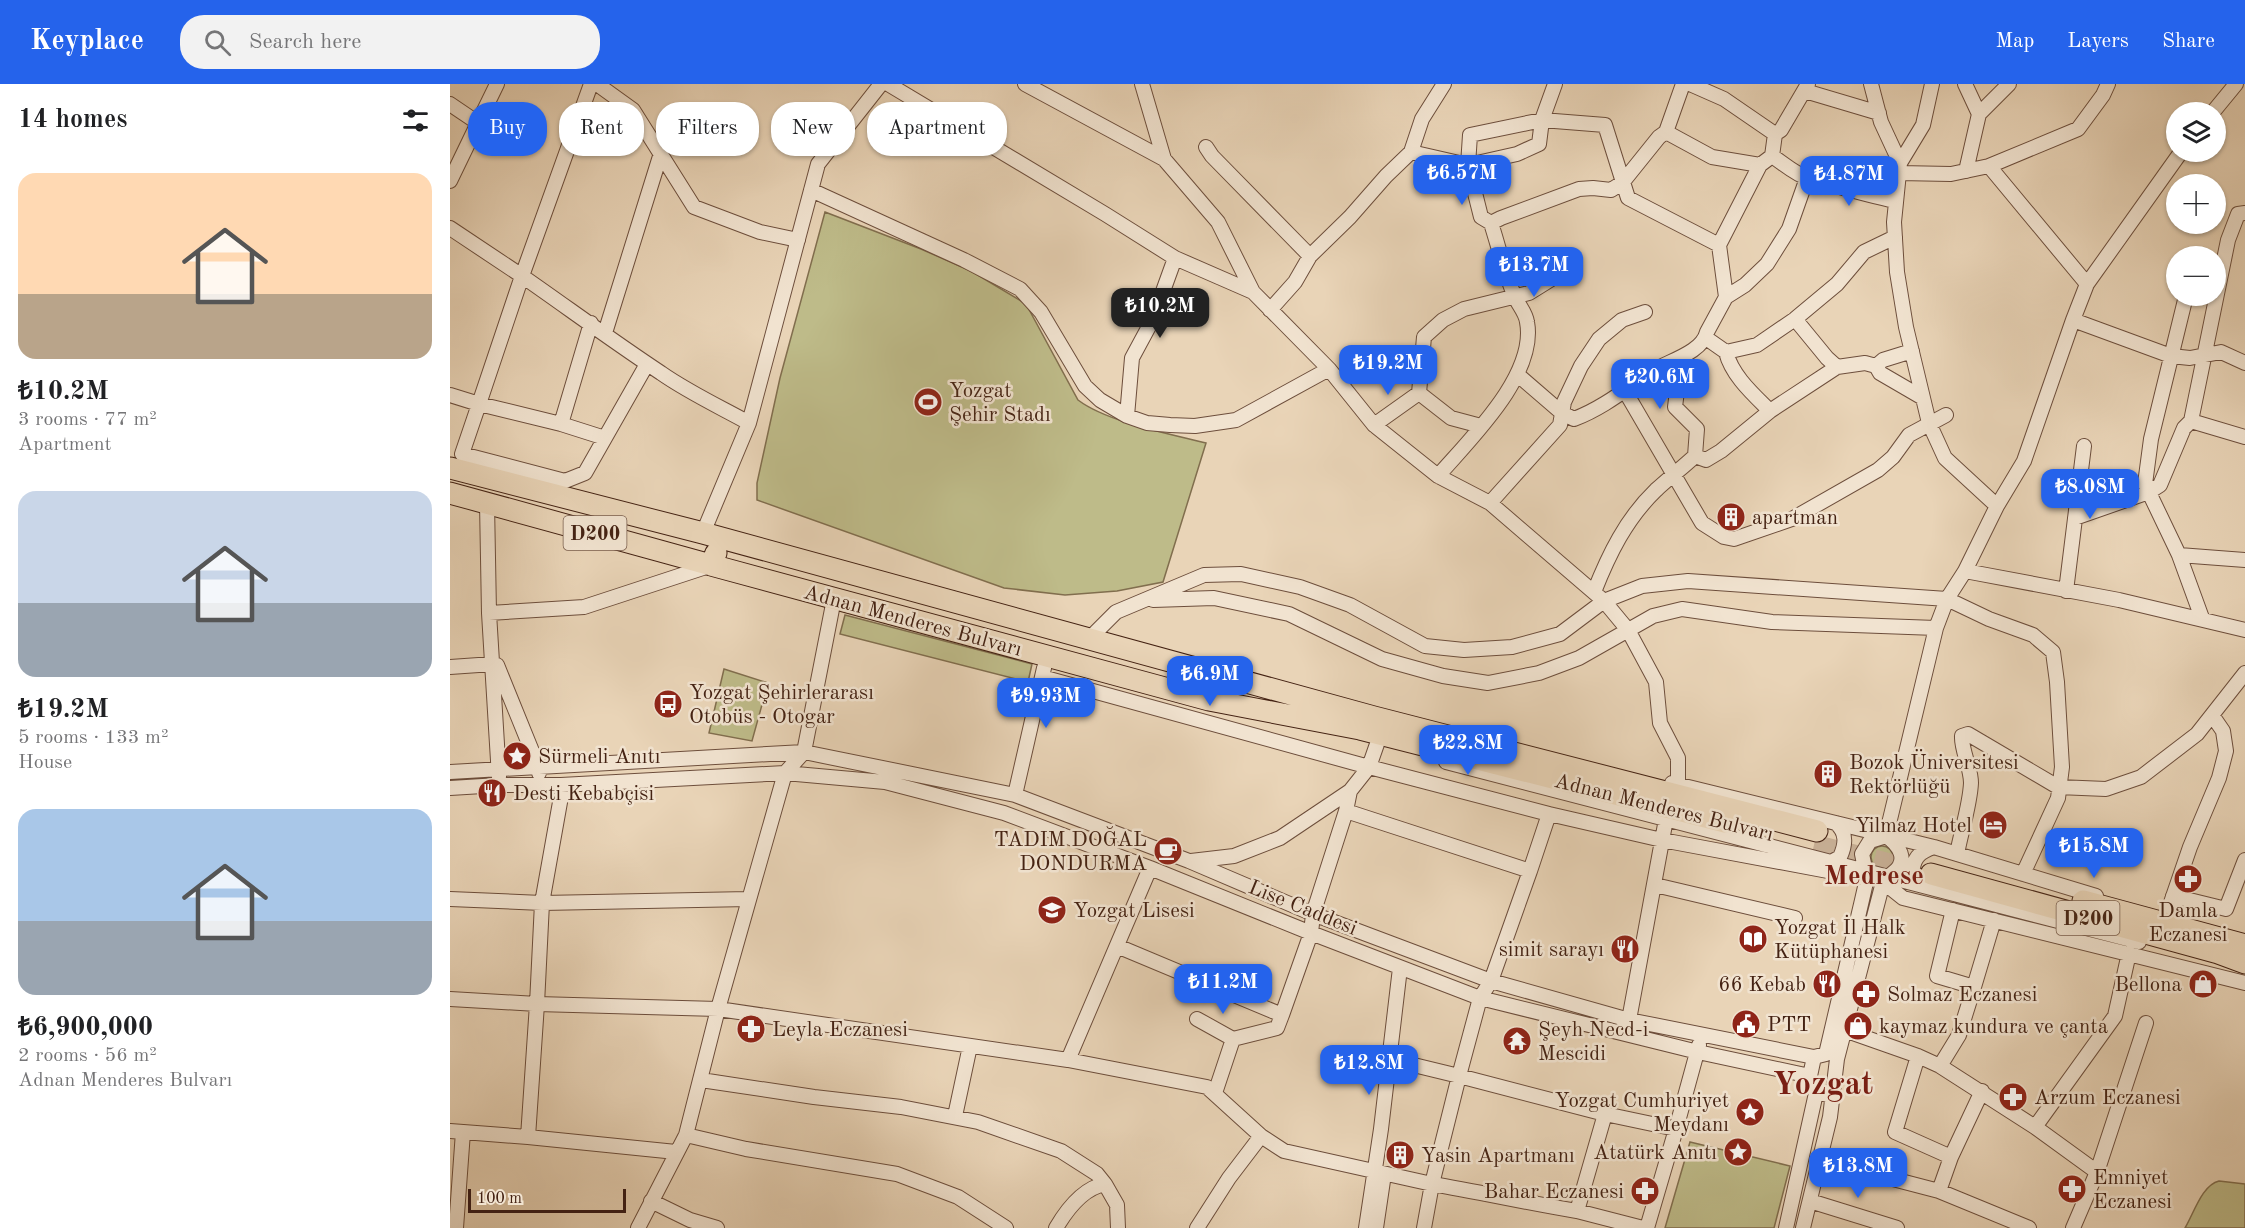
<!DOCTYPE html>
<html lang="en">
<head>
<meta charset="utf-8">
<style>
  :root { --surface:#fff; --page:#f2f2f2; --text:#202124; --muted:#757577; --accent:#2563eb }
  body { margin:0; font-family:"Old Standard TT",serif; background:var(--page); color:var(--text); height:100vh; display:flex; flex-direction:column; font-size:22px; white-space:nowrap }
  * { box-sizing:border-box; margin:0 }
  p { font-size:20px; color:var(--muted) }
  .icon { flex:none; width:33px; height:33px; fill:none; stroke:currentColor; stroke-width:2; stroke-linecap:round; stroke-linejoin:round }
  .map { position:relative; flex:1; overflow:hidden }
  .panel { display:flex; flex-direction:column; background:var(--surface); width:450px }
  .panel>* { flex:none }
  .hud { position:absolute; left:18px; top:18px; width:570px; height:54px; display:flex; gap:12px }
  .tools { position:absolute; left:1716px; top:18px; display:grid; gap:12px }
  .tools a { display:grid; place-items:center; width:60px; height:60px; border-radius:50%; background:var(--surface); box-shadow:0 2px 4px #0004; font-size:30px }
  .scale { position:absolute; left:18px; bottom:15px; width:158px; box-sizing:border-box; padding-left:6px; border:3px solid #442213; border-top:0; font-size:16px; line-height:21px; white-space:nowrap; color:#442213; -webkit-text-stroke:4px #f1e3d0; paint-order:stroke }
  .price { position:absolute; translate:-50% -51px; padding:0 14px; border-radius:12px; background:var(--accent); color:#fff; font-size:20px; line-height:39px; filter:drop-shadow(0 2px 3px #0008) }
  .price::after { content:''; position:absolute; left:50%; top:36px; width:18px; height:14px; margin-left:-9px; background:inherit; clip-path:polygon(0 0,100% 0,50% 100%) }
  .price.selected { background:#222; color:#fff }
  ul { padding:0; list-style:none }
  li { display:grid; align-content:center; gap:12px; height:318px; padding:0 18px }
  li span { display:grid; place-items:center; height:186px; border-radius:18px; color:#555 }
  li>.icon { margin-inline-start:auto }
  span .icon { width:108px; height:108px; fill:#fffc; stroke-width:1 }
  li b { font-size:26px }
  h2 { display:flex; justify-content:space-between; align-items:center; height:72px; padding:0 18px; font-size:26px }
  .tag { padding:0 21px; border-radius:24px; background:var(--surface); box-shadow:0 2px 4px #0004; font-size:21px; line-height:54px }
  .tag.selected { background:var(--accent); color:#fff }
  header { display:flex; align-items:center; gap:36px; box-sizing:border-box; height:84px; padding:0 30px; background:var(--accent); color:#fff }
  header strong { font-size:28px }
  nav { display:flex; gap:33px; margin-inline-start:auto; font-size:21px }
  .search { width:420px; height:54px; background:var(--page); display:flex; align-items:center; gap:15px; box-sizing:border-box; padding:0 21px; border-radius:24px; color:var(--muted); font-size:22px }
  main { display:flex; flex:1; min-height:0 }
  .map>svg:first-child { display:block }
</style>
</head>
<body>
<header>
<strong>Keyplace</strong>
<div class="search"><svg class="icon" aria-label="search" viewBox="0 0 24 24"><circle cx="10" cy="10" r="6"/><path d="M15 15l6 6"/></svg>Search here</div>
<nav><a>Map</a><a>Layers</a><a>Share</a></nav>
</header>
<main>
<section class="panel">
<h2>14 homes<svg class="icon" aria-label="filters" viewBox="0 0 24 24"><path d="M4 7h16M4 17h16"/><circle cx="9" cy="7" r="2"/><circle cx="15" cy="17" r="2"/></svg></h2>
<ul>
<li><span style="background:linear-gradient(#ffd9b3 65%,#b9a48a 0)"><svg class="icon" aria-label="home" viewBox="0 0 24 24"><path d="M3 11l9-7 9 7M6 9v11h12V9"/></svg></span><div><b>₺10.2M</b><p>3 rooms · 77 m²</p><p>Apartment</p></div></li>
<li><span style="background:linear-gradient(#c9d6e8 60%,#9aa5b1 0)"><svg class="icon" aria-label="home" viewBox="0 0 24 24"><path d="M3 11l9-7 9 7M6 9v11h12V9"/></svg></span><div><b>₺19.2M</b><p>5 rooms · 133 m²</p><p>House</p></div></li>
<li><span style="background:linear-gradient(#a9c7e8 60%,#9aa5b1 0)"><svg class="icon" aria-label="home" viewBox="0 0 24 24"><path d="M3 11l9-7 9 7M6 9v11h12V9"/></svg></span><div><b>₺6,900,000</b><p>2 rooms · 56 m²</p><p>Adnan Menderes Bulvarı</p></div></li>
</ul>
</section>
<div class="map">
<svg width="1795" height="1144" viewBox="0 0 1795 1144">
  <rect width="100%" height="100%" fill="#e9d4b7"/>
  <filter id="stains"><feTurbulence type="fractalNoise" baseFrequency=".00333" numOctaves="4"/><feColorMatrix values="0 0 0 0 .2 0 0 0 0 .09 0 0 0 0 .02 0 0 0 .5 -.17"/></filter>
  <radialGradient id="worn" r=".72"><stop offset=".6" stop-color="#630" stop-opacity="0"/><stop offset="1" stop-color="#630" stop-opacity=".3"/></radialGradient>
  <!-- green -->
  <path fill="#bebb89" stroke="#816e4e" stroke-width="1.5" d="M375,128L471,165L521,187L576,220L628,316C657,338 720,350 756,359L713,498L667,507L615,511L554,504L307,416V399L330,294Z
    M395,531L582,580L578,598L390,550Z
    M274,585L318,599L302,657L259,649Z
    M1421 773a11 11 0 1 1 22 0a11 11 0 1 1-22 0Z
    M1240,1058L1340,1082L1324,1144H1215Z
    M1769,1097L1795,1100V1144H1735C1744,1129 1752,1101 1769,1097Z"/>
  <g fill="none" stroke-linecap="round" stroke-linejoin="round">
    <!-- highway-tunnel -->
    <path stroke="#c8b096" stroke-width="21" stroke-dasharray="21 10" stroke-linecap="butt" d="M1364,761L1468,787"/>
    <!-- minor casing -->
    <g stroke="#6d4e3c" stroke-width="16">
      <path id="minor" d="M147,0L183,26L244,123L310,148L348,156
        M438,0L655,130L725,174L803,208L768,138L714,75L575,0
        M692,0L714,75
        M1240,0L1274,15L1325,50
        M1421,0L1431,38L1450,79L1444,138L1447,188L1456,243L1479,339L1495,374L1547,422L1574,377L1623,236L1637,200
        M1515,0L1529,30L1516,87
        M1658,0L1653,11L1628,45L1539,82L1637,200L1731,68
        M1355,7L1429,29
        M0,20L28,39L47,0
        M1763,28L1786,0
        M1529,30L1559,0
        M1216,48L1262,73L1310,81
        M756,63L762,72L860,172
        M961,68L1018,81L1067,70L1089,60L1092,36L1105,0
        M1322,72C1333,79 1346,91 1358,94C1387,102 1416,111 1446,117
        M1450,79L1473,41L1482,0
        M1449,89L1501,90L1539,82
        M0,97L28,39
        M361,106L514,176L570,205L591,228L635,302L650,316L677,332L697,339L720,341L745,342L786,336L879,285
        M1041,139L1051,134L1129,105L1143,104L1161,106L1172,99L1209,53L1216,48L1233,0
        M0,144L72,192L141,0
        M803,208L879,285L924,341L988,392L1040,419L1154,517L1178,546L1206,598L1210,639L1228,674V700
        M1736,212L1701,355L1695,400L1729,471L1752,534
        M1276,213L1269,161L1310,81L1322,72L1325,50L1331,46L1358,0
        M820,226L845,198L860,172L900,133L936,92L961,68L972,35L994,0
        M1345,235L1377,274L1387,283
        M1623,236L1721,272L1740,274L1771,268L1795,279
        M141,239L111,340L29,320L72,192C118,224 164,258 211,289C238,308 270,323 299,339L368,80L431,0
        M155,249L211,69
        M1256,254L1276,268C1282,292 1304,311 1320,327
        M1276,268L1307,261L1345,235L1387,200L1414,168L1445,153
        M1426,282L1433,276L1462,267
        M1068,291L1112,329L1124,335C1153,324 1176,305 1203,287C1218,277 1252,269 1257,248L1276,213L1295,201L1317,180L1339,145L1357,94
        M1175,307L1252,439L1274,453L1284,455L1342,435L1428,386L1443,373L1459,351L1496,331
        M969,309L1001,334L1031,342
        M0,311L29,320L12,370L115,397L135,389L197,280
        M677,332L682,274L703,235L725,174
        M1741,337L1795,353
        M111,340L155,354
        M924,341L969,309L974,253L993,236L1014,225L1079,209L1116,186
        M1245,372L1256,376L1271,367L1320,327L1387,283L1415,279L1426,282L1430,289L1473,314
        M988,392C1020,355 1087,291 1077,238C1076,229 1069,222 1065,213C1055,190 1049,164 1041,139L1031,133L1018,81L1020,51L1092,36L1155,41L1178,114L1269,161
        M37,419L39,529
        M1040,419L1110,341L1114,318L1131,282L1149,255L1172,236L1195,228
        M1625,434L1699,408L1710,401L1734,344L1741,337L1778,156L1788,130L1795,129
        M253,449L299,339
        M1729,471L1795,476
        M1515,487L1669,516L1795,546
        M1616,507L1634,362
        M1144,508C1159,470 1176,435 1206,406C1219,394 1232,384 1245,372L1247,345L1225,323L1231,275
        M384,515L354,668L335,689L268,925L618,976
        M703,516L764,514L839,530L932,575L993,592L1038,599L1089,589L1129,574L1203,532L1232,525L1322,538L1486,544
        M639,555L666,528L754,491L791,490L850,503L900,521L975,562L1014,566L1062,563L1110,550L1154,517L1192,502L1238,497L1497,515L1539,535L1583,551L1603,568L1607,598L1612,683L1608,714L1573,790
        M47,581L88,682L89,689
        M0,583L43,580
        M592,593L919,683L900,707
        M927,660L919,683L1099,730
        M996,678L1689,858
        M0,688L354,668L565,711L739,777L863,830L1041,897L1179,936L1364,973
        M49,693L39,529L134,523L259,482
        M1222,699L1484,763L1646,812
        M111,701L112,707L92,819L299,815
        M0,704L49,701H111L335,689L435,698L554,729L700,784L861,849L1030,914L1248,968L1360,992
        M565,711L594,584
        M1436,752L1486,544L1497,515L1515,487L1547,422
        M1507,770C1511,748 1520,721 1521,699C1521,683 1511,666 1512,652L1518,650L1608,703L1656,705L1691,693L1747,650L1795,589
        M741,777L784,772L830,754L900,707L896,727L1080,787L1099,730L1212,756L1415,794
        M1381,778L1390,773C1396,760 1397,749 1386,739
        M700,784L618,976L757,1003L811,1052
        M1080,787L1041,897L1030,914L1009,992L1155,1030L1226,1045L1197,1144
        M1433,798L1453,814L1795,899
        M1205,801L1345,834
        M1472,801L1462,791C1463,775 1468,768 1484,763
        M1723,812L1776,825L1795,776
        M0,815L92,819L87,920L0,915
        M1503,826L1487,892L1524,903L1544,836
        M1716,833L1740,763L1769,694L1776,667L1773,647L1762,631
        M667,862L832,931L861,849L863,830L896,727
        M747,935L783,955
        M1179,936L1216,735
        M1394,946L1468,972L1490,982L1585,1043
        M1468,972L1445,1048L1501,1073
        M939,975L1009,992L982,1100C1030,1108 1078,1119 1127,1127
        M1490,982L1509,951L1524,903
        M251,996L364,1013L451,1023L528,1038L611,1067L647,1090L655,1100C633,1104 616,1127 606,1144
        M765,1009L783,955L827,944L832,931
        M1155,1030L1127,1127L1193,1144
        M505,1032L520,962
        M1226,1045L1249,961
        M0,1047L78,1053
        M236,1051L296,1065L447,1090L508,1113L556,1144
        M1370,1076L1489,1107L1579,1144
        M1647,1088L1696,939
        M655,1100L667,1121L668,1144
        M1489,1107L1501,1073L1532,1007
        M201,1117L240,1136L267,1144
        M1360,1117L1447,1144
        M6,1144L13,1048
        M188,1144L236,1051L268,925L87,920L78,1053L226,1068
        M747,1144L779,1094L811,1052L834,1067L982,1100L974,1144
        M916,1144L931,1045L950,884
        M926,1144L934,1090
        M1336,1144L1366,1009
        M1353,1144L1380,1033L1387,975L1433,798C1436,794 1440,792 1444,788C1459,776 1449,761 1436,752L1420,757L1412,770L1417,794L1412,816L1376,970L1364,973L1360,992L1366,1009L1381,1011
        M1623,1144L1647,1088L1585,1043L1665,932L1679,869"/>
    </g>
    <!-- highway casing -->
    <g stroke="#442213" stroke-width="23">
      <path id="highway" d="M0,384L253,449L924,633L1367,747
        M0,409L261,481L266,469
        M261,481L759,616L910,645L1275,738
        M1481,790L1768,869L1795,879
        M1633,817L1795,861"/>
    </g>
    <!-- minor -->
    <use href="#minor" stroke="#f1e3d0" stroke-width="14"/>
    <!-- highway -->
    <use href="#highway" stroke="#e9d4b7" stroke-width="21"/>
  </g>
  <!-- icons -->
  <defs>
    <g id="stadium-disc" transform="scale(1.5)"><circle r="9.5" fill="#8f2418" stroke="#f1e3d0"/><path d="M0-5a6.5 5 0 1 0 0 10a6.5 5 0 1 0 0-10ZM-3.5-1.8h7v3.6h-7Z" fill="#fff"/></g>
    <g id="building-disc" transform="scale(1.5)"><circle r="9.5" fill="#8f2418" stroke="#f1e3d0"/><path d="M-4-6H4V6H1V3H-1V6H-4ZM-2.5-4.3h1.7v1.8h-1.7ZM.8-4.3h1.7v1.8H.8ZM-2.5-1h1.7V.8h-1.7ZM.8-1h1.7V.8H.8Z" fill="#fff"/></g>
    <g id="bus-disc" transform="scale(1.5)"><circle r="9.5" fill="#8f2418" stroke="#f1e3d0"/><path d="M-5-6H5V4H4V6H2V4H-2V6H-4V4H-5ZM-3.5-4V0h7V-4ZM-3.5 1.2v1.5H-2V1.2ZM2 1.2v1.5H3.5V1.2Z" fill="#fff"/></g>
    <g id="sight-disc" transform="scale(1.5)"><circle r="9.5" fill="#8f2418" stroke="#f1e3d0"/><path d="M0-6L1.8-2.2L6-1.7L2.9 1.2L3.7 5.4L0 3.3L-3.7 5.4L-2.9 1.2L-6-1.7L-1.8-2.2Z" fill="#fff"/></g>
    <g id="restaurant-disc" transform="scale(1.5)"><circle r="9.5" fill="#8f2418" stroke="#f1e3d0"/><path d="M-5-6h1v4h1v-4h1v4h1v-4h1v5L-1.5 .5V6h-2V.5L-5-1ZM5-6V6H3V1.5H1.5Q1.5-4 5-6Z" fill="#fff"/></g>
    <g id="hotel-disc" transform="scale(1.5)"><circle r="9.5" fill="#8f2418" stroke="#f1e3d0"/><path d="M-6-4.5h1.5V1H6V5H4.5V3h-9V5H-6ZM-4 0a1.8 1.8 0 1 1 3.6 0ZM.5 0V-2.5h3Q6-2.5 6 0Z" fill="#fff"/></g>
    <g id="cafe-disc" transform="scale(1.5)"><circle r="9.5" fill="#8f2418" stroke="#f1e3d0"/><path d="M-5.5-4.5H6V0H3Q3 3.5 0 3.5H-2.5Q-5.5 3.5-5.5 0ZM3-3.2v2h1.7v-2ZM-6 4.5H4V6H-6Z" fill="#fff"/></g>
    <g id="pharmacy-disc" transform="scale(1.5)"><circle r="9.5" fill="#8f2418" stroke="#f1e3d0"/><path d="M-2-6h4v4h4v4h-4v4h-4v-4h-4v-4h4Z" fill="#fff"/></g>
    <g id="school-disc" transform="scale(1.5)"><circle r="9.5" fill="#8f2418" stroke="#f1e3d0"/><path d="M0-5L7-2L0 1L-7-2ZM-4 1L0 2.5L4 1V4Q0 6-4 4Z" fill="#fff"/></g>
    <g id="library-disc" transform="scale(1.5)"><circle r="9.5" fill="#8f2418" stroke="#f1e3d0"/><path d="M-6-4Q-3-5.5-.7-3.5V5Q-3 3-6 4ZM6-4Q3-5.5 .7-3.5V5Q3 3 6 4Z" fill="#fff"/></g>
    <g id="shop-disc" transform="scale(1.5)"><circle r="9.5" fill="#8f2418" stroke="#f1e3d0"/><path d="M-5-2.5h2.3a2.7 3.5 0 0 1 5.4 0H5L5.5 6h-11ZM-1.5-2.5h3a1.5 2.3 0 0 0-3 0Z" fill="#fff"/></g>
    <g id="civic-disc" transform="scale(1.5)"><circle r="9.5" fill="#8f2418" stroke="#f1e3d0"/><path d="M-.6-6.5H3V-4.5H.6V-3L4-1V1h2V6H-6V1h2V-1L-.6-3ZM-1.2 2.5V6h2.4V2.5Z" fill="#fff"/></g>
    <g id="temple-disc" transform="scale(1.5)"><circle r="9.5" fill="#8f2418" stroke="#f1e3d0"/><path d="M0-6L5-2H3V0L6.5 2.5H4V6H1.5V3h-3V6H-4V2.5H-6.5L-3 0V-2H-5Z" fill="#fff"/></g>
  </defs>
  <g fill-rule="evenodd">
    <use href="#stadium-disc" x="478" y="318"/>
    <use href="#building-disc" x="1281" y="433"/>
    <use href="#bus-disc" x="218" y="620"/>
    <use href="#sight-disc" x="67" y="672"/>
    <use href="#building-disc" x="1378" y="690"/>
    <use href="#restaurant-disc" x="42" y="709"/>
    <use href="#hotel-disc" x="1543" y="741"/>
    <use href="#cafe-disc" x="718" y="767"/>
    <use href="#pharmacy-disc" x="1738" y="795"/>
    <use href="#school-disc" x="602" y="826"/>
    <use href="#library-disc" x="1303" y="855"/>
    <use href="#restaurant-disc" x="1175" y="865"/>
    <use href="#restaurant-disc" x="1377" y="900"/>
    <use href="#shop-disc" x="1753" y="900"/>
    <use href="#pharmacy-disc" x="1416" y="910"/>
    <use href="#civic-disc" x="1296" y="940"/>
    <use href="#shop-disc" x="1408" y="942"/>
    <use href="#pharmacy-disc" x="301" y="945"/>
    <use href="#temple-disc" x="1067" y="957"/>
    <use href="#pharmacy-disc" x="1563" y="1013"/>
    <use href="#sight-disc" x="1300" y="1028"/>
    <use href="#sight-disc" x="1288" y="1068"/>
    <use href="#building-disc" x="950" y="1071"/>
    <use href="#pharmacy-disc" x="1622" y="1105"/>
    <use href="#pharmacy-disc" x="1195" y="1107"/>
  </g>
  <g text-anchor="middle" stroke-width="5" stroke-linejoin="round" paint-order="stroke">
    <!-- shield labels -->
    <g fill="#f1e3d0" stroke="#785c4c" stroke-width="1.5">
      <rect x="113.5" y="432" width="63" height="34" rx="4.5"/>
      <rect x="1606.5" y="817" width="63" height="34" rx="4.5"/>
    </g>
    <g font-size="20" font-weight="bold" fill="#442213">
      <text x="145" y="456">D200</text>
      <text x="1638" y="841">D200</text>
    </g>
    <!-- poi labels -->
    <g font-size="21" fill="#442213" stroke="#f1e3d0" text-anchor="start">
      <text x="499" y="313">Yozgat<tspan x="499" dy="24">Şehir Stadı</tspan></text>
      <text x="1302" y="440">apartman</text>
      <text x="239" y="615">Yozgat Şehirlerarası<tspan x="239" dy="24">Otobüs - Otogar</tspan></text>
      <text x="88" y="679">Sürmeli Anıtı</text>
      <text x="1399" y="685">Bozok Üniversitesi<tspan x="1399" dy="24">Rektörlüğü</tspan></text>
      <text x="63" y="716">Desti Kebabçisi</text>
      <text x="1522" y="748" text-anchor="end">Yilmaz Hotel</text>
      <text x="697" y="762" text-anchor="end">TADIM DOĞAL<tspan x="697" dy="24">DONDURMA</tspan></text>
      <text x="623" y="833">Yozgat Lisesi</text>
      <text x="1738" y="833" text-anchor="middle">Damla<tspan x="1738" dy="24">Eczanesi</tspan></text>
      <text x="1324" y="850">Yozgat İl Halk<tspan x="1324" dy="24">Kütüphanesi</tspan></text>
      <text x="1154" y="872" text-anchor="end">simit sarayı</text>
      <text x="1356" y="907" text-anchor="end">66 Kebab</text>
      <text x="1732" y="907" text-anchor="end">Bellona</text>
      <text x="1437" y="917">Solmaz Eczanesi</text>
      <text x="1317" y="947">PTT</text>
      <text x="1429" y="949">kaymaz kundura ve çanta</text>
      <text x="322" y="952">Leyla Eczanesi</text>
      <text x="1088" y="952">Şeyh Necd-i<tspan x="1088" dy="24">Mescidi</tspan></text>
      <text x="1584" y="1020">Arzum Eczanesi</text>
      <text x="1279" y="1023" text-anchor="end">Yozgat Cumhuriyet<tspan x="1279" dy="24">Meydanı</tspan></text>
      <text x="1267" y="1075" text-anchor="end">Atatürk Anıtı</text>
      <text x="971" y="1078">Yasin Apartmanı</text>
      <text x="1643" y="1100">Emniyet<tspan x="1643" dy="24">Eczanesi</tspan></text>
      <text x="1174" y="1114" text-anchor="end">Bahar Eczanesi</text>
    </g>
    <!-- street labels -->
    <g font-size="21" fill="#442213" stroke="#f1e3d0">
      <text transform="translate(463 536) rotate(15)" y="7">Adnan Menderes Bulvarı</text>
      <text transform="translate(1214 723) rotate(14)" y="7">Adnan Menderes Bulvarı</text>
      <text transform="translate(853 823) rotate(22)" y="7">Lise Caddesi</text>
    </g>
    <!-- district labels -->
    <g font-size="27" font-weight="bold" fill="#7a1f14" stroke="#f1e3d0">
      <text x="1424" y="800">Medrese</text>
    </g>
    <!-- town labels -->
    <g font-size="33" font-weight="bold" fill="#7a1f14" stroke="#f1e3d0">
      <text x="1373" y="1010">Yozgat</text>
    </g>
  </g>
  <rect width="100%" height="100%" filter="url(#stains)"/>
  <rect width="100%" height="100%" fill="url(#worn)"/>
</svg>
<div class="tools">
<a><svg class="icon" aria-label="layers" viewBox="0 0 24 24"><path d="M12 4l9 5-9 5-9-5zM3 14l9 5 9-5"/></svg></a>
<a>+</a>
<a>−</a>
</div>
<div class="scale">100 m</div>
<b class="price" style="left:1012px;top:122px">₺6.57M</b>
<b class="price" style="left:1399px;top:123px">₺4.87M</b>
<b class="price" style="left:1084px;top:214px">₺13.7M</b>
<b class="price selected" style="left:710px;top:255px">₺10.2M</b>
<b class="price" style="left:938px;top:312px">₺19.2M</b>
<b class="price" style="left:1210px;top:326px">₺20.6M</b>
<b class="price" style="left:1640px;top:436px">₺8.08M</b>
<b class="price" style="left:760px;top:623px">₺6.9M</b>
<b class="price" style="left:596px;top:645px">₺9.93M</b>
<b class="price" style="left:1018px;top:692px">₺22.8M</b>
<b class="price" style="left:1644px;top:795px">₺15.8M</b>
<b class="price" style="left:773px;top:931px">₺11.2M</b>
<b class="price" style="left:919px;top:1012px">₺12.8M</b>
<b class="price" style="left:1408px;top:1115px">₺13.8M</b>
<div class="hud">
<a class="tag selected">Buy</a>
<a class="tag">Rent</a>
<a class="tag">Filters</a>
<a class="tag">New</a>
<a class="tag">Apartment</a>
</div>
</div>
</main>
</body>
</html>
